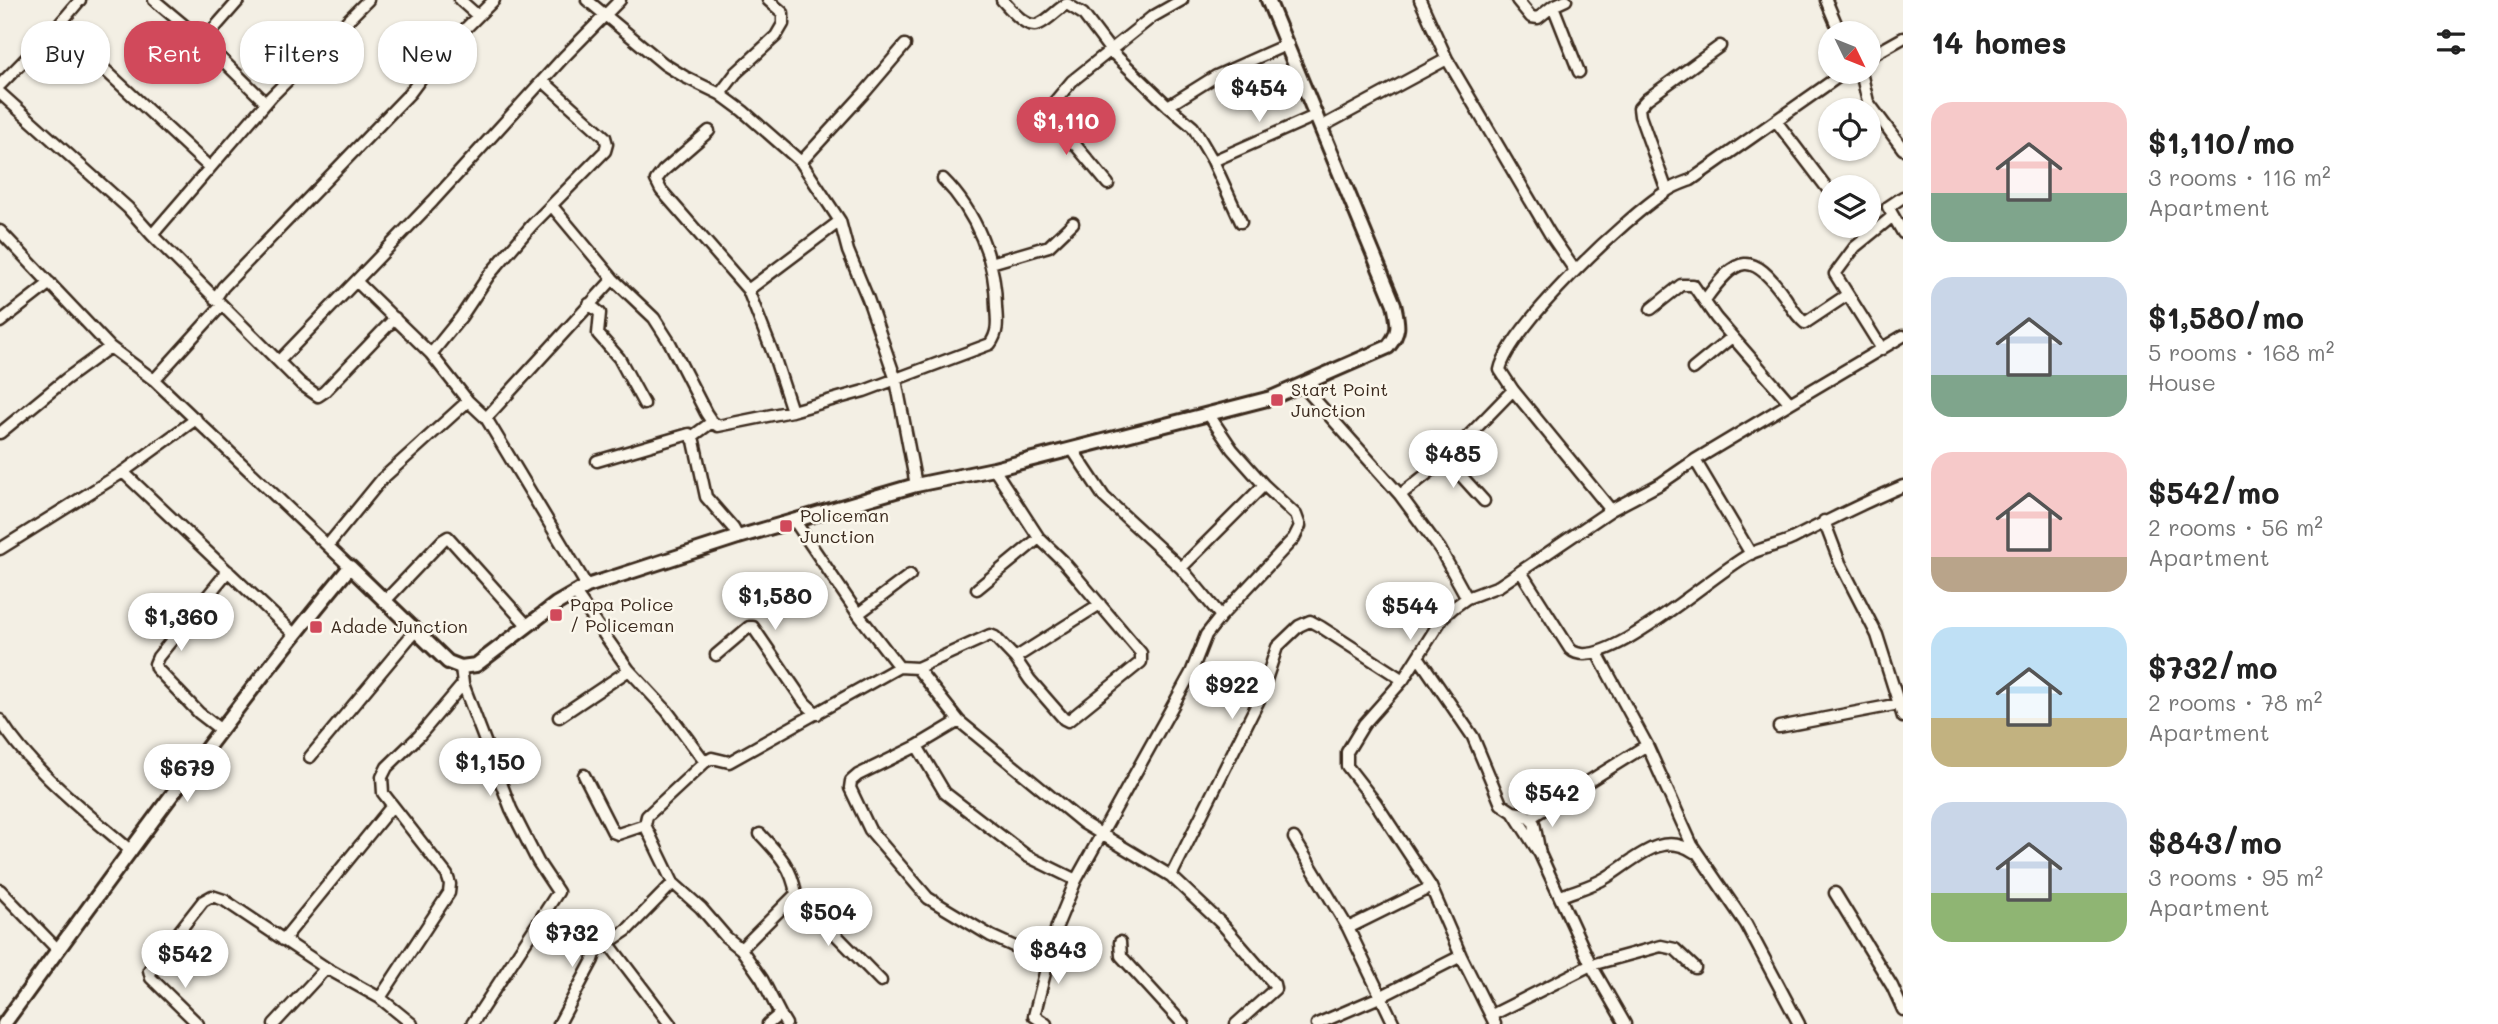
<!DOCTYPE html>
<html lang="en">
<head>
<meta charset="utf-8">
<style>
  :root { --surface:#fff; --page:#f2f2f2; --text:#222; --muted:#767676; --accent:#d1495b }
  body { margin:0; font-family:Mali,sans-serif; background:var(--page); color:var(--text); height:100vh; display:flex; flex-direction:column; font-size:26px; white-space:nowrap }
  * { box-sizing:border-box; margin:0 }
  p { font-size:23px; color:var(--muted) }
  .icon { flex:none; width:38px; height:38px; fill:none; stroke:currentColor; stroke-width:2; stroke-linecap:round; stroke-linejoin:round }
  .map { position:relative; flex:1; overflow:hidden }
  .side { display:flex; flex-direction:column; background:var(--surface); width:595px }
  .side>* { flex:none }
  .hud { position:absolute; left:21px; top:21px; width:665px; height:63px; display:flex; gap:14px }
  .needle { width:46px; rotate:133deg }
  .buttons { position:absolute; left:1818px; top:21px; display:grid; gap:14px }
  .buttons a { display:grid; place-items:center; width:63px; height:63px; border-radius:50%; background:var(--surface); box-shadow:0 2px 5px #0004; font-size:35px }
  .price { position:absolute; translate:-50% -60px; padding:0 16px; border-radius:24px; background:#fff; color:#222; font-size:23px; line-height:46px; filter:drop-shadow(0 2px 4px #0008) }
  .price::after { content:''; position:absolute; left:50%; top:42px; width:21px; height:16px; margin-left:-10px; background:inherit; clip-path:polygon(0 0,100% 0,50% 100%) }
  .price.active { background:var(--accent); color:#fff }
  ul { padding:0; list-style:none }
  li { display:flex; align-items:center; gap:21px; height:175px; padding:0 28px }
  li span { display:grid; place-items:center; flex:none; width:196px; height:140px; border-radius:21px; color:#555 }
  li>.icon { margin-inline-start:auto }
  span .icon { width:84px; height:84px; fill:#fffc; stroke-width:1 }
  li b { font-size:30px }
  h2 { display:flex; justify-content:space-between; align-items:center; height:84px; padding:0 28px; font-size:30px }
  .pill { padding:0 24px; border-radius:28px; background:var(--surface); box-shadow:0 2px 5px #0004; font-size:24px; line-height:63px }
  .pill.active { background:var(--accent); color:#fff }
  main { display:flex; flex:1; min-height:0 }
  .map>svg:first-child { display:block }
</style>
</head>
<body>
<main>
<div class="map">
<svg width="1903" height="1024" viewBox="0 0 1903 1024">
  <rect width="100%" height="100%" fill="#f3efe4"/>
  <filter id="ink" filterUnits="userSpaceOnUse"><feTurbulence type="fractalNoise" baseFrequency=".0143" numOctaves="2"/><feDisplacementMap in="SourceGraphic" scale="14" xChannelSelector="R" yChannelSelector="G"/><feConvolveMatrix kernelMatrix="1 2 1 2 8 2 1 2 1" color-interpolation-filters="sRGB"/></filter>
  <g filter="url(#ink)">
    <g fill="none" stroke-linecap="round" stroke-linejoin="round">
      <!-- street casing -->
      <g stroke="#3b2a1e" stroke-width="15">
        <path id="street" d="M154,0L203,41L266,103
          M460,0L478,16
          M587,0L664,64L685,77L720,94L743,111L801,162L840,221L848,251L868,299L896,380L916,485
          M1002,0C1010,8 1026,30 1039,24C1049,20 1057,9 1067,4L1083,14L1111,51L1168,106L1193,127L1213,161L1241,222
          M1420,0L1447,59L1550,234L1574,269
          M1517,0L1531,17L1538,18L1553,6
          M1566,0L1553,6L1579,72
          M1826,0L1840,33
          M58,26L209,167
          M203,41L239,0
          M1869,57L1903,38
          M1861,72L1868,102L1903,149
          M0,85L58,26L80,0
          M0,93L128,208L152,235L271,97L368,0
          M720,94L736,73L776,36L783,24V13L768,0
          M1168,106L1216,76L1288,44
          M1776,121L1830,192
          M1321,127L1447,59
          M709,131L663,171L656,180L661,190L748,290L774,356L792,411
          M1213,161L1317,115
          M801,162L865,92L905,45
          M1108,184L1047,111L1072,81L1152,17L1182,0
          M1667,191L1640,116L1639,108L1647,99L1720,46
          M1903,197L1888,207L1903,233
          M552,206L613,279L654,318L670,343L706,413L712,422L718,426L792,411L864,391L990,344C999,332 997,321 996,307C996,261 976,212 943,179
          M0,231L110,347L154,380L350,567
          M152,235L301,384L318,396L324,392L395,318
          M991,263L1049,246L1073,223
          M356,281L431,354L468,401L486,418L587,586
          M748,290L840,221
          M215,299L223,287L410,93L436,58L494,0
          M1705,300C1737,255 1752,250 1785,297C1791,306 1796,316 1805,323L1847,295
          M589,304L600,313L598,334L619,358L644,404
          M1651,309L1681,285H1693L1716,318L1790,403L1903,336
          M0,322L50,283
          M1882,349L1835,274L1855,247L1893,216
          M431,354L461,317L489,275L532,225L605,151L607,144L605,137L543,81
          M279,361L433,201L563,58L620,0
          M1693,369L1732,337
          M154,380L222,305
          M1302,385L1400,495L1440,549L1467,598
          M486,418L613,279
          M0,433L66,379L110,347
          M693,436L712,422
          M1072,449L1104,497L1181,568L1221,616
          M1446,459L1484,501
          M1695,460L1751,554
          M597,461L689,434L694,441L706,497L733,528L738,537
          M994,469L1039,538L1063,561L1141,653V662L1068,721L1064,719L1030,680L1015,658
          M123,472L294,634
          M1400,495L1446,459L1513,390
          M1611,510L1513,390L1500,370C1508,329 1628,215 1667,191C1674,186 1683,183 1691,180L1845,72
          M794,520L858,614L899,667
          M1824,521L1840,563L1877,635L1903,717
          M328,545L382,479L468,401
          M0,549L123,472L196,419
          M1181,568L1264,485
          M1521,572L1570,649C1601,679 1720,567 1752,553C1765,547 1779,545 1792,539C1829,520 1865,502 1903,486
          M977,589L1039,538
          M385,601L443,540L448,537L527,625
          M858,614L910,575
          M1597,653L1647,745L1692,845L1746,924L1799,1024
          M716,655L749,627H753L805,703L817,714
          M1419,658L1473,737L1501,804L1513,812L1525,814L1534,823L1540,854
          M917,668L959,721L1083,823L1171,876L1222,924L1274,984L1275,989L1236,1024
          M629,670L667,711L705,762
          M463,684L511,809L538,862L558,892L472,1024
          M559,717L629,670L575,593
          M0,720C33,772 85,811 131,851
          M959,721L917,746L858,775L851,781L850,788L870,830L928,898L991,936L1013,946
          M1779,727L1899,704
          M221,730L199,713L156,668L155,664L158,657L228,571
          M917,746L945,793L1027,856L1076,880
          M310,757L415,631
          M584,775L613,832L618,834L645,825
          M1513,812L1540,854L1591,965L1625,1024
          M1530,818L1647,745
          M1294,838L1348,928L1394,1024
          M1171,876L1260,698L1277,647L1299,626L1310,621L1321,627L1403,680
          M0,890L58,950
          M1835,893L1892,986L1903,1010
          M796,894L881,981
          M1561,896C1576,890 1593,886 1607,877C1635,860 1661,830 1694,852
          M1348,928L1431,887
          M283,940L392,806
          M1120,942L1121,956L1183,1024
          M609,944L670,1024
          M741,949L796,894C792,867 778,853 760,834
          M380,998L449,893L450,884L447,875L383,793L382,777L387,767L419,736L463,684L461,667
          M780,1014L762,979L741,949L726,937L701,908L673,883L645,825L647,816L705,762L712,758L729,762L899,667L917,668L990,635L995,637L1015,658L1100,604
          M1492,1015L1591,965L1661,946L1675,949L1695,968
          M198,1024L151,978L149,970L203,901L212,896L224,900L326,968L380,998L412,1024
          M274,1024L326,968
          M559,1024L593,960L596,951L627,930L673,883
          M768,1024L780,1014L786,1024
          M1046,1024L1034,1016L1057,926L1076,880L1191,673L1206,635L1221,616L1294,538L1300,526L1296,515L1264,485L1232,449L1209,415
          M1317,1024L1382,996L1461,956
          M1495,1024L1461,956L1431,887L1375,802L1347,766V752L1364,724L1403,680L1443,617L1453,608L1467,598L1499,586L1611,510L1660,484L1695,460L1790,403"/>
      </g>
      <!-- secondary casing -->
      <g stroke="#3b2a1e" stroke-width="18">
        <path id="secondary" d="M4,1024C116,870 228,714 350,567L448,662L461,667L476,665L556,604L587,586L738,537L916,485L994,469L1271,398L1388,347C1401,331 1398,324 1394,304L1268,0"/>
      </g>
      <!-- street -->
      <use href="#street" stroke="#fbf7ec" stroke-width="10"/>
      <!-- secondary -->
      <use href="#secondary" stroke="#fbf7ec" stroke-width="12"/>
    </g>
  </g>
  <!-- markers -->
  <g fill="#d1495b" stroke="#fbf7ec" stroke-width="2.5">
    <rect x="1270" y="393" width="14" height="14" rx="3.5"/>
    <rect x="779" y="519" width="14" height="14" rx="3.5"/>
    <rect x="549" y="608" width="14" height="14" rx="3.5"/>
    <rect x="309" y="620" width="14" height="14" rx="3.5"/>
  </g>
  <g text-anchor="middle" stroke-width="5" stroke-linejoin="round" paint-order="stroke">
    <!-- poi labels -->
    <g font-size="18" fill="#3b2a1e" stroke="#fbf7ec" text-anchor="start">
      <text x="1291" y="396">Start Point<tspan x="1291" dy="21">Junction</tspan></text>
      <text x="800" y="522">Policeman<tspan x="800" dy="21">Junction</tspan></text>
      <text x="570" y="611">Papa Police<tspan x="570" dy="21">/ Policeman</tspan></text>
      <text x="330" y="633">Adade Junction</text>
    </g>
  </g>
</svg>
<div class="buttons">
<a><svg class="needle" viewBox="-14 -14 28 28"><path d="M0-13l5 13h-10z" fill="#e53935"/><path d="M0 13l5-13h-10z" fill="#767676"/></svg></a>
<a><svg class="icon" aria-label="locate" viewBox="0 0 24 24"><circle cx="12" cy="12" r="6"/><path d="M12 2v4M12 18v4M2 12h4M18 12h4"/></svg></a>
<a><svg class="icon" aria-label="layers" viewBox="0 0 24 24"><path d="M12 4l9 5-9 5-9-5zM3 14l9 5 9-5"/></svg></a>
</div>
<b class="price" style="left:1259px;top:124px">$454</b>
<b class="price active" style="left:1066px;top:157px">$1,110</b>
<b class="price" style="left:1453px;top:490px">$485</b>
<b class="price" style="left:775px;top:632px">$1,580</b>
<b class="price" style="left:1410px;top:642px">$544</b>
<b class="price" style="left:181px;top:653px">$1,360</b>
<b class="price" style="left:1232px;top:721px">$922</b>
<b class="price" style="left:490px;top:798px">$1,150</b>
<b class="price" style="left:187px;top:804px">$679</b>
<b class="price" style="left:1552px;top:829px">$542</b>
<b class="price" style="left:828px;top:948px">$504</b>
<b class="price" style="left:572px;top:969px">$732</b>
<b class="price" style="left:1058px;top:986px">$843</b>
<b class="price" style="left:185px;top:990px">$542</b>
<div class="hud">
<a class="pill">Buy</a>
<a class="pill active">Rent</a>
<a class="pill">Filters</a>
<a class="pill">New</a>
</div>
</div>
<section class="side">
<h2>14 homes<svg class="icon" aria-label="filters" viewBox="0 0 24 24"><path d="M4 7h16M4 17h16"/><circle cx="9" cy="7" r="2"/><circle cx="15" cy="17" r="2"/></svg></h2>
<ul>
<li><span style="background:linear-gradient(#f6c9c9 65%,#7fa58c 0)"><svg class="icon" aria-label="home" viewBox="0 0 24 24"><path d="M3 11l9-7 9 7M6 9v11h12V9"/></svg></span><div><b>$1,110/mo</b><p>3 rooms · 116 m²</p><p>Apartment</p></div></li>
<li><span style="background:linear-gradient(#c9d6e8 70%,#7fa58c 0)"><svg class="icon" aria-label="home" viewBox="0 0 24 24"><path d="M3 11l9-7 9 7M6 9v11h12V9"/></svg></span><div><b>$1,580/mo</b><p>5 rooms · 168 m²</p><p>House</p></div></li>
<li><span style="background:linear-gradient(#f6c9c9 75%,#b9a48a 0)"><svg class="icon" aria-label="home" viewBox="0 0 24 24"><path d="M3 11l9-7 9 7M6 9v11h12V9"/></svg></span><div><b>$542/mo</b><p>2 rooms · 56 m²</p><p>Apartment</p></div></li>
<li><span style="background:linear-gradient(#bfe0f5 65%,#c2b280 0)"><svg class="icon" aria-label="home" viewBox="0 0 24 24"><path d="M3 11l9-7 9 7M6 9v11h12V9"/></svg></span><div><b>$732/mo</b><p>2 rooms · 78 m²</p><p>Apartment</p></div></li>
<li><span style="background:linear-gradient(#c9d6e8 65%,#8fb573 0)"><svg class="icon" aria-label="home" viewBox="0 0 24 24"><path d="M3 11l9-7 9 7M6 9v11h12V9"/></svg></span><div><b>$843/mo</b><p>3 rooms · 95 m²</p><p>Apartment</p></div></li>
</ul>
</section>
</main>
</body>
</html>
